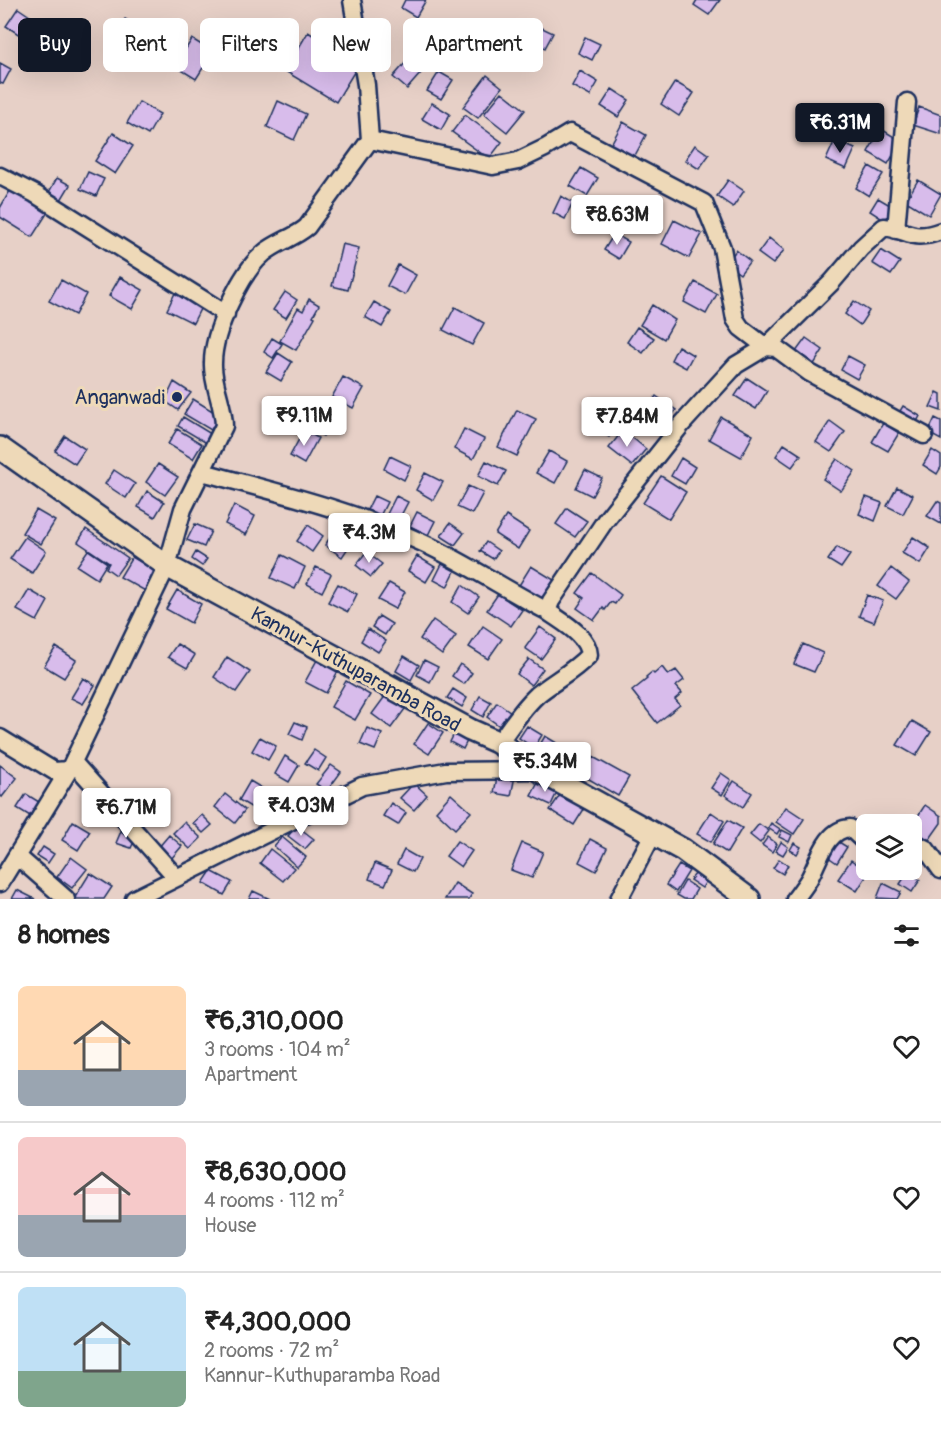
<!DOCTYPE html>
<html lang="en">
<head>
<meta charset="utf-8">
<style>
  :root { --surface:#fff; --page:#f2f2f2; --text:#222; --muted:#767676; --line:#e0e0e0; --accent:#111827 }
  body { margin:0; font-family:Pangolin,sans-serif; background:var(--page); color:var(--text); height:100vh; display:flex; flex-direction:column; font-size:22px; white-space:nowrap }
  * { box-sizing:border-box; margin:0 }
  p { font-size:20px; color:var(--muted) }
  .icon { flex:none; width:33px; height:33px; fill:none; stroke:currentColor; stroke-width:2; stroke-linecap:round; stroke-linejoin:round }
  .map { position:relative; height:899px; overflow:hidden }
  .panel { display:flex; flex-direction:column; background:var(--surface); flex:1 }
  .panel>* { flex:none }
  .top-card { position:absolute; left:18px; top:18px; width:600px; height:54px; display:flex; gap:12px }
  .controls { position:absolute; left:856px; top:814px; display:grid; gap:12px }
  .controls a { display:grid; place-items:center; width:66px; height:66px; border-radius:9px; background:var(--surface); box-shadow:0 6px 24px #0002; font-size:30px }
  .price { position:absolute; translate:-50% -51px; padding:0 14px; border-radius:6px; background:#fff; color:#222; font-size:20px; line-height:39px; filter:drop-shadow(0 2px 3px #0008) }
  .price::after { content:''; position:absolute; left:50%; top:36px; width:18px; height:14px; margin-left:-9px; background:inherit; clip-path:polygon(0 0,100% 0,50% 100%) }
  .price.on { background:var(--accent); color:#fff }
  ul { padding:0; list-style:none }
  li { display:flex; align-items:center; gap:18px; height:150px; padding:0 18px }
  li+li { border-top:2px solid var(--line) }
  li span { display:grid; place-items:center; flex:none; width:168px; height:120px; border-radius:9px; color:#555 }
  li>.icon { margin-inline-start:auto }
  span .icon { width:72px; height:72px; fill:#fffc; stroke-width:1 }
  li b { font-size:26px }
  h2 { display:flex; justify-content:space-between; align-items:center; height:72px; padding:0 18px; font-size:26px }
  .chip { padding:0 21px; border-radius:9px; background:var(--surface); box-shadow:0 6px 24px #0002; font-size:21px; line-height:54px }
  .chip.on { background:var(--accent); color:#fff }
  .map>svg:first-child { display:block }
</style>
</head>
<body>
<div class="map">
<svg width="941" height="899" viewBox="0 0 941 899">
  <rect width="100%" height="100%" fill="#e7d0c7"/>
  <filter id="ink" filterUnits="userSpaceOnUse"><feTurbulence type="fractalNoise" baseFrequency=".0167" numOctaves="2"/><feDisplacementMap in="SourceGraphic" scale="12" xChannelSelector="R" yChannelSelector="G"/><feConvolveMatrix kernelMatrix="1 2 1 2 8 2 1 2 1" color-interpolation-filters="sRGB"/></filter>
  <g filter="url(#ink)">
    <!-- building -->
    <path fill="#d8bceb" stroke="#1b2f5e" stroke-width="1.5" d="M405,0H426L416,17L401,8Z
      M697,0H720L709,15L694,5Z
      M18,8L40,23L29,41L6,26Z
      M125,19L141,29L129,50L112,40Z
      M534,24L553,33L545,48L527,38Z
      M308,32L359,64L336,102L285,71Z
      M585,37L600,44L592,60L578,53Z
      M192,39L213,52L196,79L175,66Z
      M407,61L421,73L407,89L393,77Z
      M0,63L11,69L3,84L0,83Z
      M580,71L598,82L590,96L572,86Z
      M439,72L453,80L441,99L427,91Z
      M487,75L502,87L478,118L463,107Z
      M675,82L694,93L679,116L661,104Z
      M612,89L629,100L618,117L601,106Z
      M502,92L525,110L507,132L484,114Z
      M278,101L306,114L294,140L267,127Z
      M139,102L160,114L148,135L127,123Z
      M432,103L450,114L441,130L422,119Z
      M919,107L941,115V134L913,125Z
      M465,115L502,142L489,159L452,132Z
      M623,122L646,135L633,159L610,146Z
      M881,129L901,141L888,164L868,152Z
      M113,133L133,146L115,174L95,161Z
      M835,140L855,149L846,169L826,160Z
      M695,145L709,155L699,169L685,160Z
      M869,166L883,174L869,196L856,188Z
      M581,168L598,178L587,196L570,186Z
      M88,172L104,179L96,196L80,189Z
      M57,178L70,185L61,200L48,194Z
      M728,180L744,191L733,207L717,196Z
      M918,180L941,194L929,215L906,201Z
      M11,189L48,212L32,237L0,217V208Z
      M561,196L573,203L565,219L553,213Z
      M878,198L895,208L887,222L870,211Z
      M674,220L702,234L689,258L662,244Z
      M614,234L629,242L619,259L604,250Z
      M769,238L784,250L773,264L758,253Z
      M342,244L359,248L348,290L332,286Z
      M736,250L750,261L740,274L731,267L735,263L730,259Z
      M881,250L900,262L891,275L872,263Z
      M398,265L416,275L405,295L387,286Z
      M120,277L143,290L132,309L109,296Z
      M61,280L86,294L75,315L49,301Z
      M695,282L717,294L706,314L684,302Z
      M285,292L297,300L286,318L273,310Z
      M175,293L201,307L193,323L167,310Z
      M309,299L319,305L313,316L315,317L296,350L280,341L298,308L303,311Z
      M854,301L869,311L860,325L845,314Z
      M374,302L391,312L382,327L365,317Z
      M652,305L675,320L664,339L640,325Z
      M455,307L484,323L472,345L443,330Z
      M637,327L654,338L643,353L627,342Z
      M272,338L282,344L273,358L264,352Z
      M806,338L823,350L813,366L795,353Z
      M678,346L693,355L686,368L671,360Z
      M278,353L292,362L281,381L266,372Z
      M848,356L865,365L857,379L841,370Z
      M343,377L364,388L353,408L332,397Z
      M747,378L767,391L756,409L735,396Z
      M174,382L191,393L178,410L165,401Z
      M937,392L941,394V411L930,407Z
      M656,396L676,410L664,427L644,413Z
      M193,399L219,415L211,430L184,414Z
      M627,399L642,410L633,423L617,412Z
      M903,406L920,416L914,427L897,416Z
      M517,410L536,419L517,456L498,447Z
      M606,414L619,422L609,437L596,429Z
      M318,415L331,422L323,436L310,429Z
      M183,417L211,434L205,442L178,426Z
      M721,417L753,435L741,457L709,439Z
      M935,418L941,421V440L928,433Z
      M830,421L845,432L831,452L816,442Z
      M883,423L899,433L888,451L872,442Z
      M177,429L202,444L193,459L168,444Z
      M464,429L484,439L473,459L454,449Z
      M304,430L318,438L304,464L290,456Z
      M623,430L646,449L632,466L609,448Z
      M65,436L85,449L75,464L55,451Z
      M784,444L801,455L792,467L776,456Z
      M932,450L941,456V467L937,474L923,465Z
      M549,451L567,461L555,483L536,473Z
      M390,456L411,466L404,480L384,469Z
      M681,458L695,467L685,484L671,476Z
      M837,459L855,471L841,491L823,479Z
      M486,461L506,471L498,486L478,476Z
      M158,464L178,477L165,495L146,482Z
      M114,470L135,484L126,498L105,484Z
      M585,470L602,478L592,496L576,488Z
      M425,473L443,482L433,500L416,490Z
      M661,476L686,492L669,519L643,503Z
      M468,486L483,493L472,514L457,507Z
      M897,487L913,495L903,514L887,506Z
      M147,491L164,502L155,517L138,507Z
      M374,496L387,502L379,518L366,512Z
      M396,496L408,502L397,523L385,518Z
      M866,497L882,503L875,521L859,514Z
      M937,501L941,503V524L927,516Z
      M234,505L255,516L246,535L225,524Z
      M567,508L587,521L575,537L556,524Z
      M36,510L55,521L41,544L22,533Z
      M417,512L435,521L428,535L410,526Z
      M506,516L529,531L518,549L495,534Z
      M450,523L464,533L455,545L441,536Z
      M195,524L211,531L204,547L187,540Z
      M308,525L323,536L312,552L297,541Z
      M86,529L128,558L116,575L106,568L109,563L78,542Z
      M335,530L352,542L342,557L325,545Z
      M25,537L46,551L32,573L10,559Z
      M913,537L930,548L920,564L902,553Z
      M486,542L499,551L493,559L480,551Z
      M837,547L850,555L841,568L828,560Z
      M88,550L107,563L97,579L77,566Z
      M196,552L207,559L202,566L192,559Z
      M366,552L382,564L371,577L356,565Z
      M282,555L305,567L295,589L271,578Z
      M417,556L435,567L426,582L408,571Z
      M132,557L160,573L149,593L120,577Z
      M442,564L455,571L447,587L434,580Z
      M531,566L554,580L542,601L518,587Z
      M316,567L331,574L322,592L307,584Z
      M891,568L909,582L896,599L878,586Z
      M592,573L621,595L615,604L611,602L605,610L603,608L594,620L577,608L584,598L577,593Z
      M389,583L405,592L395,609L378,600Z
      M338,584L357,594L348,612L328,602Z
      M462,585L479,597L468,613L452,602Z
      M29,590L48,601L37,621L17,610Z
      M177,590L201,604L191,623L166,609Z
      M498,594L522,610L511,626L487,610Z
      M867,595L883,601L874,622L859,616Z
      M379,616L392,624L385,635L372,627Z
      M433,620L456,636L442,655L420,639Z
      M483,626L502,639L488,659L469,647Z
      M540,627L556,639L541,659L525,648Z
      M368,629L386,641L378,652L361,641Z
      M177,644L195,655L187,668L168,657Z
      M803,644L823,653L814,672L794,664Z
      M56,647L76,660L64,678L44,666Z
      M404,656L419,665L411,680L396,671Z
      M227,657L250,672L236,692L214,677Z
      M529,659L543,669L531,685L517,674Z
      M317,660L338,671L326,693L305,682Z
      M424,660L438,667L430,682L417,675Z
      M460,664L472,673L464,684L452,676Z
      M662,667L668,675L676,670L684,680L676,686L682,693L675,699L680,705L657,723L632,691L647,679L646,677L652,672L654,674Z
      M395,674L413,684L410,689L392,679Z
      M83,678L95,685L83,704L71,698Z
      M346,681L370,695L355,720L331,707Z
      M453,689L467,698L462,707L447,698Z
      M386,695L405,709L391,728L372,714Z
      M480,696L491,702L483,717L472,710Z
      M497,702L511,712L501,727L487,717Z
      M912,721L931,732L916,756L897,745Z
      M295,722L307,727L302,740L289,734Z
      M428,723L443,733L429,754L414,744Z
      M527,726L542,735L534,748L519,738Z
      M367,728L382,734L375,750L360,744Z
      M456,730L469,737L463,749L450,742Z
      M545,736L560,745L553,757L538,748Z
      M260,737L276,746L268,760L252,751Z
      M314,750L326,758L318,771L305,763Z
      M285,756L299,765L289,782L275,774Z
      M593,757L629,777L618,796L582,775Z
      M0,765L17,778L2,797L0,795Z
      M331,765L341,772L327,791L316,784Z
      M498,772L515,776L511,796L494,793Z
      M721,773L731,780L722,795L711,788Z
      M250,781L265,790L254,809L239,800Z
      M539,781L558,790L551,805L531,796Z
      M734,781L752,793L743,807L725,795Z
      M414,783L427,795L414,810L400,798Z
      M562,792L586,806L574,825L550,810Z
      M26,794L39,802L30,816L17,808Z
      M225,794L245,810L235,823L215,807Z
      M451,794L471,812L455,829L436,811Z
      M155,803L165,810L158,820L148,814Z
      M391,803L406,813L398,825L383,816Z
      M925,805L941,816V823L929,840L912,828V825Z
      M786,807L804,819L794,834L776,822Z
      M711,812L724,821L711,842L697,834Z
      M202,815L212,825L203,833L193,823Z
      M728,820L742,828L727,853L713,844Z
      M73,821L90,831L78,850L62,840Z
      M184,822L201,838L190,849L173,833Z
      M771,823L780,829L777,834L768,828Z
      M759,824L769,831L760,843L750,835Z
      M297,826L314,839L305,849L288,836Z
      M122,829L137,835L131,848L116,843Z
      M782,830L792,835L789,842L779,837Z
      M169,835L182,846L171,859L158,848Z
      M282,837L306,857L297,867L274,846Z
      M768,837L777,844L772,852L762,845Z
      M590,839L607,848L596,871L579,862Z
      M834,839L847,847L837,863L824,854Z
      M457,841L472,851L461,867L446,856Z
      M781,842L788,847L783,855L776,851Z
      M522,843L543,852L532,878L511,870Z
      M794,843L801,847L797,854L790,850Z
      M43,847L54,854L48,863L37,856Z
      M270,849L294,868L283,881L260,863Z
      M404,850L420,859L413,872L397,864Z
      M71,857L87,869L72,888L57,877Z
      M779,859L788,865L783,874L773,868Z
      M851,860L869,872L857,891L838,879Z
      M375,863L392,870L385,885L369,879Z
      M679,865L689,871L676,892L666,885Z
      M211,871L232,882L224,895L203,883Z
      M908,872L920,880L912,892L900,884Z
      M90,873L112,887L104,899H74Z
      M696,873L706,881L702,888L690,880Z
      M685,881L697,889L691,899H684L677,895Z
      M455,883L472,894L469,899H445Z
      M883,883L901,892L897,899L877,898Z
      M17,890L35,899H12Z
      M253,891L270,899H249Z"/>
    <g fill="none" stroke-linecap="round" stroke-linejoin="round">
      <!-- minor casing -->
      <g stroke="#1b2f5e" stroke-width="21">
        <path id="minor" d="M370,140L493,166L518,161L545,148L570,133L704,203L722,248L735,319L741,328L766,347L776,348L810,373L924,435
          M0,176L35,194L226,314
          M896,230L907,102
          M202,472C276,492 352,510 423,543C466,563 505,589 547,611
          M0,738L54,771L69,770L167,566L183,509L224,426C224,405 212,384 213,363C213,332 240,273 264,253C277,242 294,238 307,227L370,140L366,85L352,0
          M499,743C510,727 522,709 537,695C554,681 573,672 589,655C588,635 562,622 547,611L551,601L605,521L682,424L736,365L766,347L832,282L861,248L884,227C910,230 911,242 941,231
          M73,762L176,877
          M912,842L926,849L941,870
          M17,856L66,899
          M0,883L69,770
          M134,899L362,786L446,771L538,770
          M619,899L653,834
          M795,899C800,892 805,886 809,879C819,861 826,829 850,828L867,844"/>
      </g>
      <!-- major casing -->
      <g stroke="#1b2f5e" stroke-width="26">
        <path id="major" d="M0,448L167,566L470,730L497,742L538,770L683,850L749,899"/>
      </g>
      <!-- minor -->
      <use href="#minor" stroke="#eed9b8" stroke-width="16"/>
      <!-- major -->
      <use href="#major" stroke="#eed9b8" stroke-width="21"/>
    </g>
  </g>
  <!-- markers -->
  <circle fill="#1b2f5e" stroke="#eed9b8" stroke-width="2" cx="177" cy="397" r="6"/>
  <g text-anchor="middle" stroke-width="6" stroke-linejoin="round" paint-order="stroke">
    <!-- poi labels -->
    <g font-size="20" fill="#1b2f5e" stroke="#eed9b8" text-anchor="end">
      <text x="165" y="404">Anganwadi</text>
    </g>
    <!-- street labels -->
    <g font-size="20" fill="#1b2f5e" stroke="#eed9b8">
      <text transform="translate(356 669) rotate(29)" y="7">Kannur-Kuthuparamba Road</text>
    </g>
  </g>
</svg>
<div class="controls">
<a><svg class="icon" aria-label="layers" viewBox="0 0 24 24"><path d="M12 4l9 5-9 5-9-5zM3 14l9 5 9-5"/></svg></a>
</div>
<b class="price on" style="left:840px;top:154px">₹6.31M</b>
<b class="price" style="left:617px;top:246px">₹8.63M</b>
<b class="price" style="left:304px;top:447px">₹9.11M</b>
<b class="price" style="left:627px;top:448px">₹7.84M</b>
<b class="price" style="left:369px;top:564px">₹4.3M</b>
<b class="price" style="left:545px;top:793px">₹5.34M</b>
<b class="price" style="left:301px;top:837px">₹4.03M</b>
<b class="price" style="left:126px;top:839px">₹6.71M</b>
<div class="top-card">
<a class="chip on">Buy</a>
<a class="chip">Rent</a>
<a class="chip">Filters</a>
<a class="chip">New</a>
<a class="chip">Apartment</a>
</div>
</div>
<section class="panel">
<h2>8 homes<svg class="icon" aria-label="filters" viewBox="0 0 24 24"><path d="M4 7h16M4 17h16"/><circle cx="9" cy="7" r="2"/><circle cx="15" cy="17" r="2"/></svg></h2>
<ul>
<li><span style="background:linear-gradient(#ffd9b3 70%,#9aa5b1 0)"><svg class="icon" aria-label="home" viewBox="0 0 24 24"><path d="M3 11l9-7 9 7M6 9v11h12V9"/></svg></span><div><b>₹6,310,000</b><p>3 rooms · 104 m²</p><p>Apartment</p></div><svg class="icon" aria-label="heart" viewBox="0 0 24 24"><path d="M12 20l-8-8c-3-5 5-10 8-4 3-6 11-1 8 4z"/></svg></li>
<li><span style="background:linear-gradient(#f6c9c9 65%,#9aa5b1 0)"><svg class="icon" aria-label="home" viewBox="0 0 24 24"><path d="M3 11l9-7 9 7M6 9v11h12V9"/></svg></span><div><b>₹8,630,000</b><p>4 rooms · 112 m²</p><p>House</p></div><svg class="icon" aria-label="heart" viewBox="0 0 24 24"><path d="M12 20l-8-8c-3-5 5-10 8-4 3-6 11-1 8 4z"/></svg></li>
<li><span style="background:linear-gradient(#bfe0f5 70%,#7fa58c 0)"><svg class="icon" aria-label="home" viewBox="0 0 24 24"><path d="M3 11l9-7 9 7M6 9v11h12V9"/></svg></span><div><b>₹4,300,000</b><p>2 rooms · 72 m²</p><p>Kannur-Kuthuparamba Road</p></div><svg class="icon" aria-label="heart" viewBox="0 0 24 24"><path d="M12 20l-8-8c-3-5 5-10 8-4 3-6 11-1 8 4z"/></svg></li>
</ul>
</section>
</body>
</html>
